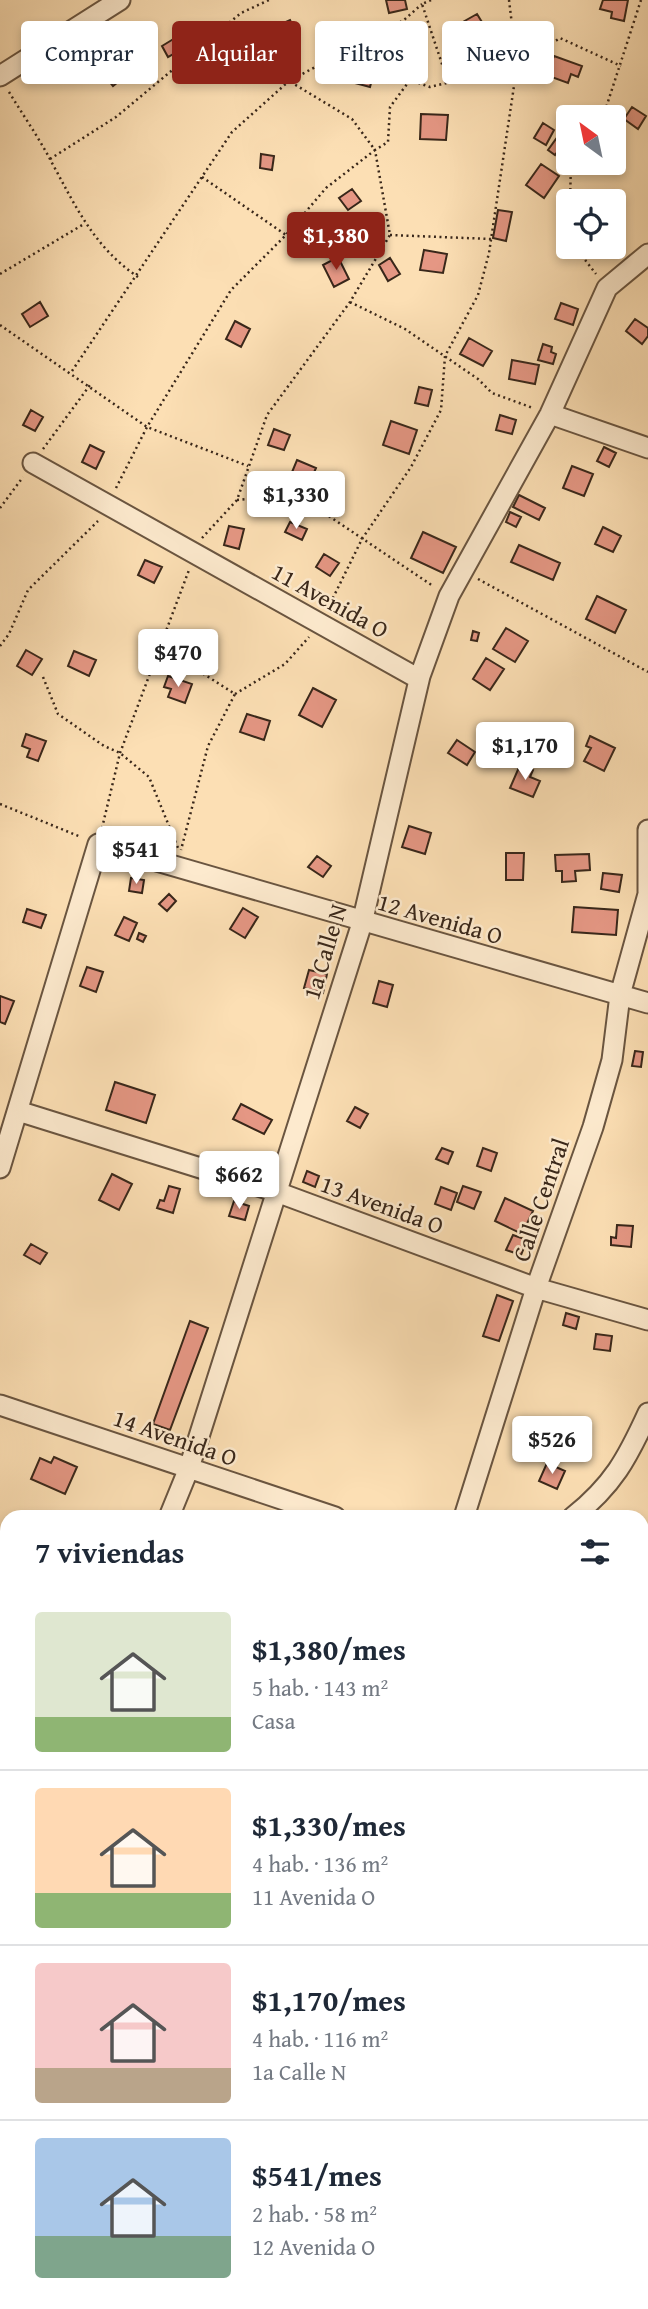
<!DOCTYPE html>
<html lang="es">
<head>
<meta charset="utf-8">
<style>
  :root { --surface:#fff; --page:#f6f6f7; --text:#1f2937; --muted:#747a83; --line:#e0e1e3; --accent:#8f2418 }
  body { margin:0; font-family:"Gentium Book Plus",serif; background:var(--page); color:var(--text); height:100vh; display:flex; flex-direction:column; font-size:26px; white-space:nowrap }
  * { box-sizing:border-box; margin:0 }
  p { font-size:23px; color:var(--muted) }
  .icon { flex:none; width:38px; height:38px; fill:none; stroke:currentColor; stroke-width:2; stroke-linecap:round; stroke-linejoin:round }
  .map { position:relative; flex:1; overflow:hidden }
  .drawer { position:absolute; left:0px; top:1510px; width:649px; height:800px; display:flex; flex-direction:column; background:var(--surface); border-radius:21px 21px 0 0; box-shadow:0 4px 10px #0003 }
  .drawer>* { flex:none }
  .banner { position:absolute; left:21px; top:21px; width:607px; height:63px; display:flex; gap:14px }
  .needle { width:46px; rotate:327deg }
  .buttons { position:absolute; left:556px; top:105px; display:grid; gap:14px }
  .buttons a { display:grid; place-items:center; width:70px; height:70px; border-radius:7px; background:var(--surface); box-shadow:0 4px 10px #0003; font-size:35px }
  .price { position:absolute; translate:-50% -60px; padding:0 16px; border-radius:7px; background:#fff; color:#222; font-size:23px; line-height:46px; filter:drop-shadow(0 2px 4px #0008) }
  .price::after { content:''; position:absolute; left:50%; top:42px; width:21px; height:16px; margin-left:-10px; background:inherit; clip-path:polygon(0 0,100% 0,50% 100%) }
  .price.current { background:var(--accent); color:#fff }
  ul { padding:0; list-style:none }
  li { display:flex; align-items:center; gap:21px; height:175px; padding:0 35px }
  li+li { border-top:2px solid var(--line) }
  li span { display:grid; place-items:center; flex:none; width:196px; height:140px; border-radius:7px; color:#555 }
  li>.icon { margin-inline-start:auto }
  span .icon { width:84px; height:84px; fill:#fffc; stroke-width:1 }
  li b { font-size:30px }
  h2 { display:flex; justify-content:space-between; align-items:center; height:84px; padding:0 35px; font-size:30px }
  .pill { padding:0 24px; border-radius:7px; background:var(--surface); box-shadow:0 4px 10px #0003; font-size:24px; line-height:63px }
  .pill.current { background:var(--accent); color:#fff }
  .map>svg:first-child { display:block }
</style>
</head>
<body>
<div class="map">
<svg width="648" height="2309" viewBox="0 0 648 2309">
  <rect width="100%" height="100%" fill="#fcdfb4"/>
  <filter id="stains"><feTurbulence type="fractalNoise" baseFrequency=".00286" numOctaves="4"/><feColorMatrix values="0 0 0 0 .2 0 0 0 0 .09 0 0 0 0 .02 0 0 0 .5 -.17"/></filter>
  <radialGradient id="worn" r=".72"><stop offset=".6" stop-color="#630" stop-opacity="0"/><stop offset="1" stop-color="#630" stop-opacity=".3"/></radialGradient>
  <!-- building -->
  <path fill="#e59784" stroke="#39271a" stroke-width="2" d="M386,0H405L407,9L389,13Z
    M603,0H628L624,21L611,18L612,12L600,9Z
    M477,14L488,32L472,41L461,23Z
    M290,20L298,39L277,49L268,30Z
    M395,28L404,34L407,30L419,37L407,56L385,43Z
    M180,35L187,46L168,57L162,46Z
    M89,51L98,64L80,77L71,63Z
    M554,56L582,66L578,77L571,74L568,83L546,75Z
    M113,62L124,77L113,86L101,71Z
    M359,68L374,72L370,87L355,83Z
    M632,107L646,116L638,129L624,119Z
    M421,114L448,115L446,140L420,139Z
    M543,123L554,130L546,145L534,138Z
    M556,139L563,144L555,155L548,150Z
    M261,154L274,156L272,170L260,168Z
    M541,164L559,176L544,198L526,185Z
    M352,189L361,201L348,210L339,198Z
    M498,210L512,212L506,241L493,238Z
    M424,250L447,254L443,273L420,270Z
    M338,257L349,279L334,287L323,265Z
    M390,258L400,274L388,281L379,265Z
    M40,302L48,316L30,327L22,314Z
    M561,303L578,309L573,325L555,319Z
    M635,319L648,328V336L642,344L626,331Z
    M235,321L250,329L241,347L226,339Z
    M469,338L492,351L483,366L460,354Z
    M543,344L552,347L551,352L556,354L553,364L538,360Z
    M512,360L539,365L535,384L509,379Z
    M419,387L432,390L428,406L415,403Z
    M31,410L43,417L35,431L23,425Z
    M500,415L516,420L512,434L496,430Z
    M391,421L417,430L409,454L383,445Z
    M274,429L290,435L284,450L268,445Z
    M90,445L104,452L96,469L82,462Z
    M604,447L616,453L609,467L597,461Z
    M297,460L316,468L309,484L290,477Z
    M572,466L593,474L584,496L563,488Z
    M519,495L545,508L539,520L513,507Z
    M510,512L521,517L516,527L506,522Z
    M290,522L307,529L302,540L285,532Z
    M229,526L244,529L239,549L224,545Z
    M603,527L621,536L613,552L595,544Z
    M423,532L456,547L443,573L411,558Z
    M519,545L560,563L553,580L511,562Z
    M324,554L339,563L330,576L316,567Z
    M145,560L162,567L154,583L138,575Z
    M597,596L626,610L615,633L586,619Z
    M506,628L528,641L515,662L493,649Z
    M473,631L479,633L477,641L471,640Z
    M26,650L42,659L32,675L17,666Z
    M74,651L96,660L89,676L68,666Z
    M486,658L504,669L490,690L473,679Z
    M168,676L192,684L185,703L168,697L171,689L164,687Z
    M313,688L336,700L322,727L299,715Z
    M247,714L270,721L264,740L240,732Z
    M26,734L46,741L38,761L27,757L30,749L22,746Z
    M590,736L615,748L604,771L584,761L591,748L586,746Z
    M457,740L475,752L467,765L448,753Z
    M520,765L533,770L530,777L540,781L533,797L510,788Z
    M409,826L431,833L425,854L402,847Z
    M506,853H524L523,880H506Z
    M589,854L590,870L575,871L576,881L562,882V871H556L555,855Z
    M317,856L331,866L323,877L308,867Z
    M603,873L622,875L619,892L601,889Z
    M131,878L144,880L142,893L129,891Z
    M169,894L176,901L167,911L159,904Z
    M574,907L618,910L616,935L572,932Z
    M243,908L258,917L245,938L230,929Z
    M27,909L46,915L41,928L23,922Z
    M124,917L137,923L129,941L115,935Z
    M139,933L146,936L143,942L137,939Z
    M87,967L103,972L96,992L80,986Z
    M309,970L327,974L323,993L304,988Z
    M379,981L393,985L387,1007L373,1003Z
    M0,996L14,1001L5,1024L0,1022Z
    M635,1051L643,1052L641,1067L632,1066Z
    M115,1082L155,1095L146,1123L106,1110Z
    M241,1104L272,1120L264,1134L233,1119Z
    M355,1107L368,1114L360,1128L347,1121Z
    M442,1148L453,1152L448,1164L436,1159Z
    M483,1148L497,1153L491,1171L477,1166Z
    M307,1171L319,1176L315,1187L303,1182Z
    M112,1174L132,1184L119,1210L99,1200Z
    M169,1186L180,1189L173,1213L157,1208L160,1200L164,1201Z
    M463,1186L481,1192L474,1209L457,1202Z
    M441,1187L457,1193L451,1210L435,1204Z
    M505,1198L533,1211L522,1234L495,1221Z
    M234,1201L249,1206L245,1220L229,1216Z
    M617,1225L633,1226L631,1247L611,1245V1237L616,1238Z
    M513,1235L527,1240L521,1255L506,1250Z
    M31,1244L47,1253L40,1264L24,1255Z
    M497,1295L513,1301L499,1341L483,1336Z
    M566,1313L579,1317L576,1329L563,1325Z
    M190,1321L208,1328L170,1430L153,1424Z
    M596,1334L612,1336L610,1351L594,1349Z
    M54,1457L77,1467L65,1494L31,1479L40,1458L51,1463Z
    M547,1463L565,1471L557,1489L539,1481Z
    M648,1527V1558L642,1561V1531Z"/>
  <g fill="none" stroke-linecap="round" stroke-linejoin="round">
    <!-- minor casing -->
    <g stroke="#6a5540" stroke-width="23">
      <path id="minor" d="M0,76L120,0
        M550,414L648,448
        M33,463L419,679
        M648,830V892
        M18,1111L274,1191L536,1288L648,1320
        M0,1168L98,844L648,1003
        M0,1405L335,1517
        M169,1517L189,1468L362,923L420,676L449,596L550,414L607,288L648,254
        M464,1517L536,1288L593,1127L612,1060L620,995L648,894
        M573,1517C613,1485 627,1459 648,1413
        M0,1683L7,1685
        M0,1760L7,1757"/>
    </g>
    <!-- path -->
    <path stroke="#39271a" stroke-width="2.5" stroke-dasharray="2 3.5" stroke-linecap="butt" d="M431,0L422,4L448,82
      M9,92C23,115 39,138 51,161C76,207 94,247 138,277
      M603,117L641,0
      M50,159L116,117L241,13L269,0
      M202,177L286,235
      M570,201L571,163
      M569,212L566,235L569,239
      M390,235L491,239
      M575,247L596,274
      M0,274L84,224
      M350,302L405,329L478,379L492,393L533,408
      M0,325L147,427L248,466
      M72,371L232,132L289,81L404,20L422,4
      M43,449L90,385
      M116,488L147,427L231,290L286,235L326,188L375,150L352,119L289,81
      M237,500L296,494L433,586
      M0,508L23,477
      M202,538L237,500L267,415L350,302L390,235L375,150L388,142L390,107L410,80L430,87L517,66L560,38L621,66
      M478,579L648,672
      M328,608L362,539L411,467L441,410L445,356L478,295L489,253L517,66L509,0
      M0,646L9,634L28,590L98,521
      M155,663L174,655L235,694L208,746L181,850
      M43,677L58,714L104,746L120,753L149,777L178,848
      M235,694L285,664L309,637
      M0,804L81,837
      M102,828L120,753L189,570
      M642,1833L648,1830
      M0,1972L7,1969
      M642,2023L648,2024
      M642,2080L648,2081
      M642,2202L648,2211"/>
    <!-- minor -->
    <use href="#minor" stroke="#fdeace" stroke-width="19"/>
  </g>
  <g text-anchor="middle" stroke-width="5" stroke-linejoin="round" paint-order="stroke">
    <!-- street labels -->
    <g font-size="24" fill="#39271a" stroke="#fdeace">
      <text transform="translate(330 601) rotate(29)" y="8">11 Avenida O</text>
      <text transform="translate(440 919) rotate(16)" y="8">12 Avenida O</text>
      <text transform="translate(325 952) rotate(-73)" y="8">1a Calle N</text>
      <text transform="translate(541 1200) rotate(-71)" y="8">Calle Central</text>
      <text transform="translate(382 1205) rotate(20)" y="8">13 Avenida O</text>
      <text transform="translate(175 1438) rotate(19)" y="8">14 Avenida O</text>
    </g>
  </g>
  <rect width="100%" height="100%" filter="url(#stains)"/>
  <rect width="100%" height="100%" fill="url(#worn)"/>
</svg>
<div class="buttons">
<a><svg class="needle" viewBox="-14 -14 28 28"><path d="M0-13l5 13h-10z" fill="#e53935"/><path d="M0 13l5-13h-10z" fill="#747a83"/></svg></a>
<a><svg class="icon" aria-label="locate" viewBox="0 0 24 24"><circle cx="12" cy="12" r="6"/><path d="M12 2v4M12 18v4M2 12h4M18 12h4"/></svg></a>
</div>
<b class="price current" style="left:336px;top:272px">$1,380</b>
<b class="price" style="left:296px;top:531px">$1,330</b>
<b class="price" style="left:178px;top:689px">$470</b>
<b class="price" style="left:525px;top:782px">$1,170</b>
<b class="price" style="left:136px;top:886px">$541</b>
<b class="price" style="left:239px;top:1211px">$662</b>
<b class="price" style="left:552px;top:1476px">$526</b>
<div class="banner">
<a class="pill">Comprar</a>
<a class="pill current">Alquilar</a>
<a class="pill">Filtros</a>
<a class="pill">Nuevo</a>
</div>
<section class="drawer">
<h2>7 viviendas<svg class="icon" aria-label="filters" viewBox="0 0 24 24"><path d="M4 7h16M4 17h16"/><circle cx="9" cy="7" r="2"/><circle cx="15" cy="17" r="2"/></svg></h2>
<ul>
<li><span style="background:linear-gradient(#dfe7d0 75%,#8fb573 0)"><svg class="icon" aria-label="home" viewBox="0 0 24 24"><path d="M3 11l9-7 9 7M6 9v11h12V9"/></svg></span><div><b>$1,380/mes</b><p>5 hab. · 143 m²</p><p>Casa</p></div></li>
<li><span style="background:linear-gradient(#ffd9b3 75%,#8fb573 0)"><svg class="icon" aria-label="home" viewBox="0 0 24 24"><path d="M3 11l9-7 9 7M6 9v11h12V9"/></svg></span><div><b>$1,330/mes</b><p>4 hab. · 136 m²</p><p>11 Avenida O</p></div></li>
<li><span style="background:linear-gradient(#f6c9c9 75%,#b9a48a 0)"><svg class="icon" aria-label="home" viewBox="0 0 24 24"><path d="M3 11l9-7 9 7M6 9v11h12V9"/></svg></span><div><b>$1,170/mes</b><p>4 hab. · 116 m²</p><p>1a Calle N</p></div></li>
<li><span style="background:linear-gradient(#a9c7e8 70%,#7fa58c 0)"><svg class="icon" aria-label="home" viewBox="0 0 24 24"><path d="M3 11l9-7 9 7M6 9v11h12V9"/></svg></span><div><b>$541/mes</b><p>2 hab. · 58 m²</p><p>12 Avenida O</p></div></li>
</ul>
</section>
</div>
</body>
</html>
